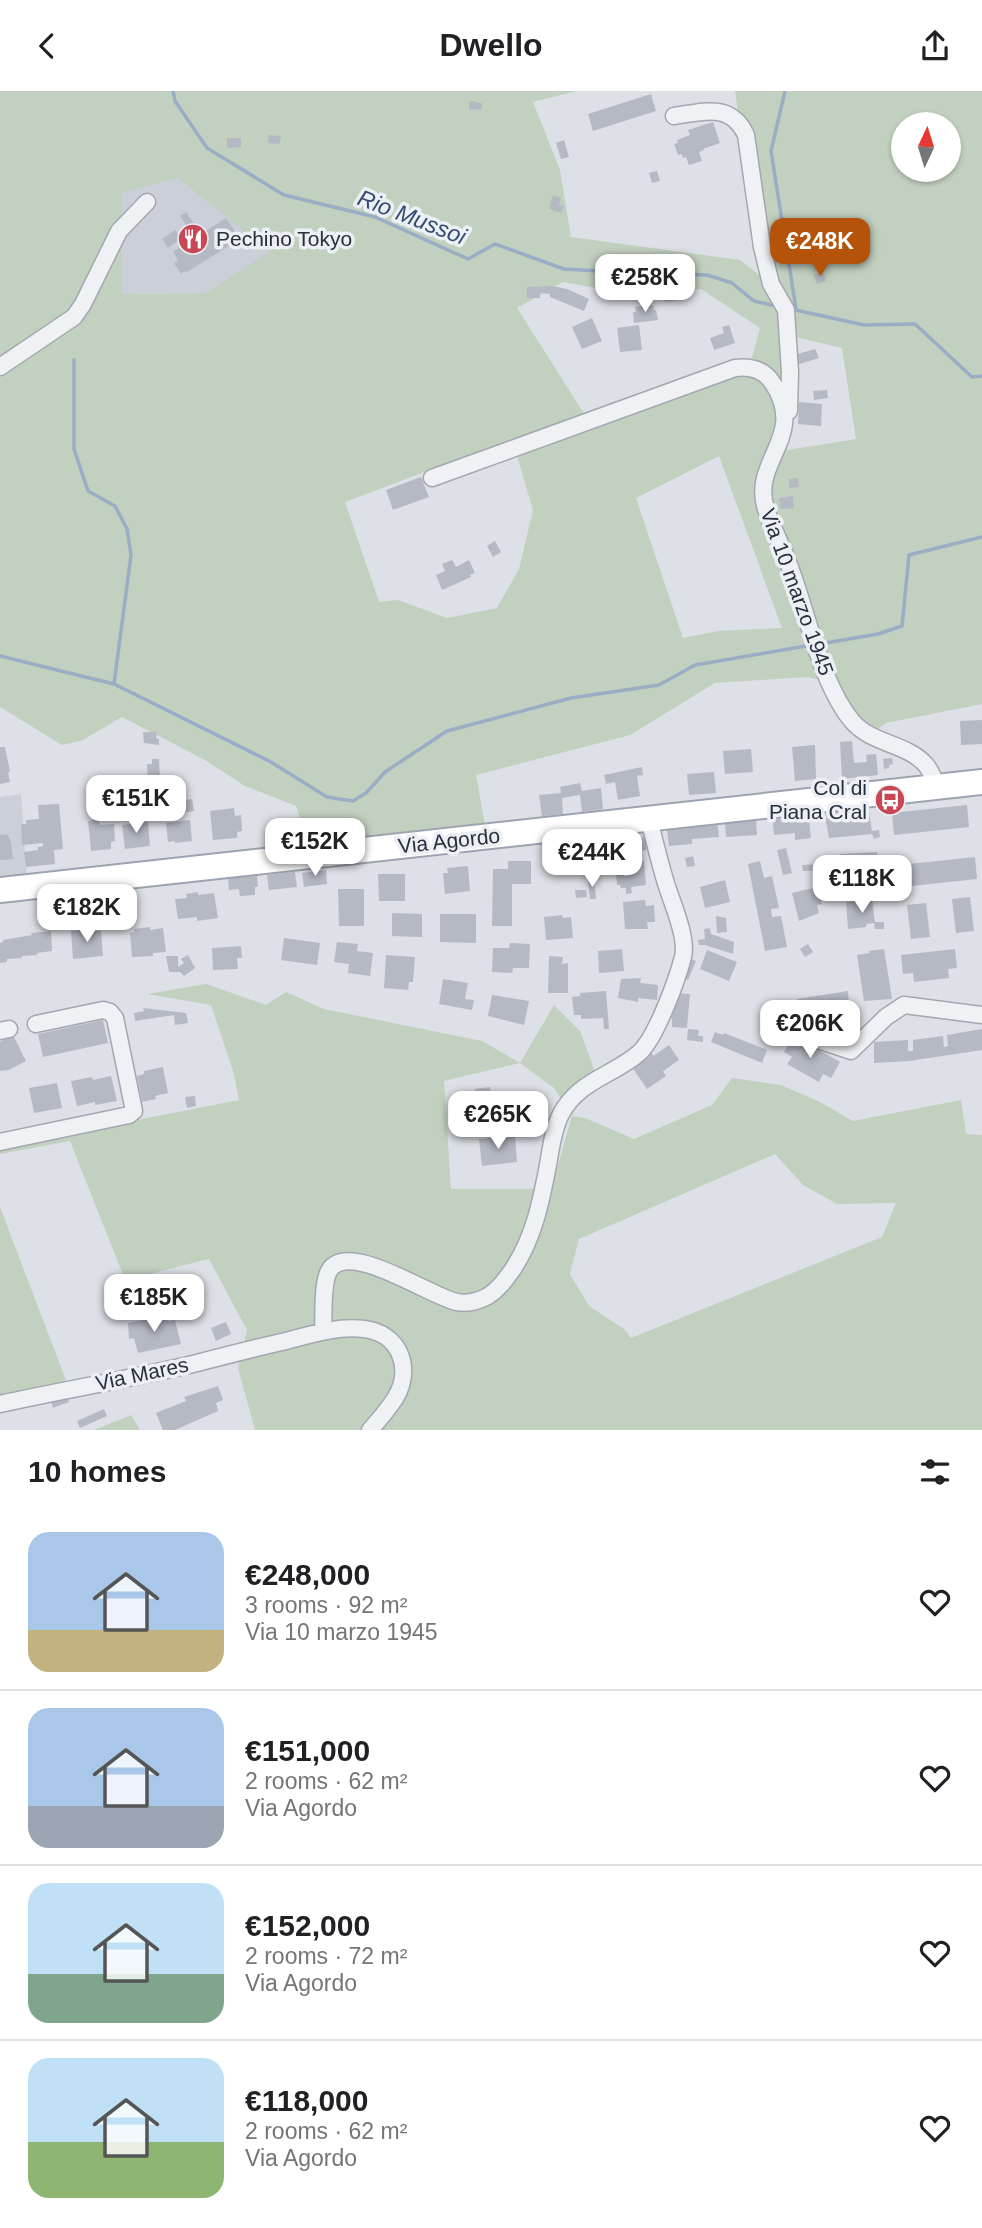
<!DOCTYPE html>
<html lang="en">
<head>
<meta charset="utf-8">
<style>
  :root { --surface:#fff; --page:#f6f6f6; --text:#202124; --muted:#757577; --line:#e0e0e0; --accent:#b45309 }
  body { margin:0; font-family:Arial,sans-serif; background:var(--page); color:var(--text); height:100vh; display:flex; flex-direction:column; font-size:26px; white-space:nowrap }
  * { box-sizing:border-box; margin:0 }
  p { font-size:23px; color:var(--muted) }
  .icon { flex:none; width:38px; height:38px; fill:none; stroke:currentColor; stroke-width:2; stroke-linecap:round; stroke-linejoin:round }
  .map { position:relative; height:1339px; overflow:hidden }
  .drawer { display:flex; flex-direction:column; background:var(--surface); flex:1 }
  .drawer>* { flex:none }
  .needle { width:46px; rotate:4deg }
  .buttons { position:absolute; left:891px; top:21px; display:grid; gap:14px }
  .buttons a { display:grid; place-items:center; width:70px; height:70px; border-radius:50%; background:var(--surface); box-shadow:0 2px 5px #0004; font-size:35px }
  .price { position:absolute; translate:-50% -60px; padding:0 16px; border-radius:14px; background:#fff; color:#222; font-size:23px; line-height:46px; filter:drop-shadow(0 2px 4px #0008) }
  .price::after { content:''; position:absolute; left:50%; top:42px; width:21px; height:16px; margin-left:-10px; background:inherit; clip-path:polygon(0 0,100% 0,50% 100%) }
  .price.current { background:var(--accent); color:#fff }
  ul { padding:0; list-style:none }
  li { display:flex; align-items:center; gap:21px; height:175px; padding:0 28px }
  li+li { border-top:2px solid var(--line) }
  li span { display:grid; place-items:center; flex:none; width:196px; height:140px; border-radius:21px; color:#555 }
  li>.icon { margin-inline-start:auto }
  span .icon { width:84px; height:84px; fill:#fffc; stroke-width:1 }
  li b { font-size:30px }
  h2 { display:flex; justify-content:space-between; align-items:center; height:84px; padding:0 28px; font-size:30px }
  header { display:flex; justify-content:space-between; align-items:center; height:91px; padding:0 28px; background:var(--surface); font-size:32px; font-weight:700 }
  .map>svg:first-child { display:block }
</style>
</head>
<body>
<header><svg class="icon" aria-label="back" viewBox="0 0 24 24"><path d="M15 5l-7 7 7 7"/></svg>Dwello<svg class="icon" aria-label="share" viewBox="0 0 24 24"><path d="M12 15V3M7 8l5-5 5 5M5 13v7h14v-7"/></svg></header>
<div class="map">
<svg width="982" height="1339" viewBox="0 0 982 1339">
  <rect width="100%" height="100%" fill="#dde0e6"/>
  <!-- built -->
  <path fill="#cbcfd8" d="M178,87L271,161L206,202L122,203L121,102Z
    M21,703L27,793L0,795V706Z"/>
  <!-- green -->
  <path fill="#c2d0bf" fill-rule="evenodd" d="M0,0H577L533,11L560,79L571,146L740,169L763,187L735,0H982V613L886,632L866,647L821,589L806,586L715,592L630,644L476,684L486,740L310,760L296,715L245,695L205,669L122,626L83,649L62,654L0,616ZM903,33H948V79H903ZM178,87L270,161L206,202L122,203L121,102ZM563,191L613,200L701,198L760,237L752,267L715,277L585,324L517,217ZM791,245L842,257L856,348L781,360ZM512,348L533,419L519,478L497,517L447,527L398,509L379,511L345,411ZM719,365L782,537L718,540L683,547L636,407Z
    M206,893L266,914L286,901L324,918L482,950L520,972L554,914L580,940L599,992L578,1009L572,1025L585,1027L634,1048L712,1014L732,987L781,994L820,1011L853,1030L961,1009L966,1043L982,1044V1339H255L238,1277L247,1239L209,1168L125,1189L70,1050L0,1063V1056L239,1009L233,980L211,914L148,903ZM520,972L554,997L572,1025L551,1098H451L444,990ZM775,1063L803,1094L837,1113L896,1112L882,1146L631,1247L624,1238L589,1215L570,1183L579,1148Z
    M0,1116L67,1292L0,1313Z
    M131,1324L140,1339H94Z"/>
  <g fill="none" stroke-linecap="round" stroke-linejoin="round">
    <!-- stream -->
    <path stroke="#99adc5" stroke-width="3.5" d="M173,0L175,10L207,57L284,104L375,126L468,168L495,153L564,178L634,182L707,184L732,192L754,210L776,215
      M785,0L771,60L796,218
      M791,218L864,234L915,233L972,286L982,285
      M74,269V358L88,400L115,415L127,438L131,464L114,593
      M820,553L878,543L902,535L909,464L982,446
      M0,565L114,593L271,671L327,706L353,710L366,702L385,681L447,640L571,607L659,594L695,574L812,554"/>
  </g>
  <!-- building -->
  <path fill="#b5b9c3" d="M651,3L656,20L593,40L588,23Z
    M476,10V12H482V18L469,19V11Z
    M713,31L720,52L703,58L704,59L699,61L702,70L689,74L686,66L683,67L682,63L678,64L674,53L678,52L677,49L690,44L688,39Z
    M269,44L281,45L280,53L268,52Z
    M227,47H241V56L227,57Z
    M564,49L569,66L561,68L556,52Z
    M657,80L660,90L652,92L649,82Z
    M553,104L561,107L559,114L564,115L562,122L549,118Z
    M186,121L194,133L188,137L180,125Z
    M226,127L240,148L187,181L185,180L181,183L174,172L178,169L173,161Z
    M175,139L181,148L168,157L162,148Z
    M823,181L826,190L817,193L814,184Z
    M552,195L567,198L589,208L584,220L550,206V203L540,202V207H527V196Z
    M678,195L680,209L665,211L663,204L670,203L669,196Z
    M653,214L654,219H656L658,229L634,232L633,221H636L635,216Z
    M592,227L602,250L582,258L572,236Z
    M639,234L642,259L620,261L617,237Z
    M729,234L735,252L714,259L710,247L724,242L722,236Z
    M815,258L819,267L796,274L794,264Z
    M827,299L828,307L814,309L813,300Z
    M799,311L822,313L821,335L798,333Z
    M421,386L429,406L393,419L386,399Z
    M798,387L799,396L789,397V388Z
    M793,405L794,417L780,418L779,407Z
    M495,450L501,461L493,466L487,455Z
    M452,469L456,476L469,469L475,482L470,484L471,486L442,499L436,484L445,480L442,473Z
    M982,629V653L961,654L960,630Z
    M143,641H157L156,647L159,648V654L144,652Z
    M852,650L854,672L867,671L866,664L876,663L878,684L842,688L840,651Z
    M815,654L816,688L795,690L792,656Z
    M0,656H5L10,681H8L10,691L0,693Z
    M751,658L753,681L725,683L723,660Z
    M892,667L893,673L889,674V677L884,678L883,668Z
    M152,668H159L160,689L148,690L147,673H152Z
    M642,676L643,684L637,685L640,705L618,709L615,691L606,693L604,684Z
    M714,681L716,702L689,704L687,683Z
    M580,692L582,700L601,697L603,718L582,721L580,704L562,707L563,723L542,725L539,704L561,702L560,696Z
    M192,708L194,720L182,722L181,710Z
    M126,709H140L141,722L127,723Z
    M59,713L63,758L54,759L55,773L26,776L24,761L38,759V756L43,755V752L22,754L21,733H26V729L39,728L38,714Z
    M967,714L969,736L894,744L892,722Z
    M234,717L235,725L241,724L242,740L237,741V747L213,749L210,720Z
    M808,720L811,747L795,749V742L774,744L772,723Z
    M824,720L869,721L872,740L879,739L880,746L874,748L872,743L829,747Z
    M99,728L100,734L114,733L115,750L111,751V758L91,760L88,730Z
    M190,729L192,750L175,752V750L168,751L166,732Z
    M756,729L757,744L726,746L725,731Z
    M717,730L719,746L692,748V753L669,755L667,739L690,737V733Z
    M148,731L150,755L125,758L122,734Z
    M7,743L11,751L13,768L0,769V744Z
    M646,746L648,758L642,760L639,747Z
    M616,752L618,773L588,776L586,755Z
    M577,756L579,777L555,779L553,758Z
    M786,757L792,782L783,784L777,759Z
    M877,761L878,781L845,783L844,776H841L840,763Z
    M693,765L695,775L687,776L685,767Z
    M975,766L977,788L902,796L899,774Z
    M508,770H531V793H512V835H492L493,778H508Z
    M644,770L646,794L631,796L632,802L626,803V797H621L620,794H617L616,782L624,781V785H628L627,772Z
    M760,770L764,787L772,785L779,817L771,818L772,826L781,825L787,856L765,860L748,773Z
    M823,770L824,779L803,780L802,774L819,773Z
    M468,775L470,800L445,803L443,782H448L447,777Z
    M326,779L327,793L304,796L302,782Z
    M295,781L297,796L269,799L267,784Z
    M378,783H405V810H379Z
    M257,784L258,796H255V804L240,805L239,798L229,799L228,786Z
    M594,788L596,808H590L588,789Z
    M725,789L730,811L705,817L700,796Z
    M817,796L822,813L817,814L819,822L799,830L792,802Z
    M338,798H364V835H339Z
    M575,799H586L587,806L576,807Z
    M198,801V804L214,802L218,827L197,830V826L178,828L175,808L187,807L186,803Z
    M970,806L974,840L956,842L952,808Z
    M872,808L875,831H884V838H875L874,832L866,833V836L848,838L846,811Z
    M645,809L646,815L654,814L655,831H647L648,838H625L623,811Z
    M926,812L930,846L911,848L907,814Z
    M392,822L422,823V846L392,845Z
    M440,823H476V852L440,851Z
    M562,824L563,827L571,826L573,847L546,849L544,826Z
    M716,825L726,827L727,841L717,842Z
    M150,836V839L163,837L166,861L153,862V865L132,866L130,842L134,841V838Z
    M710,837L711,843L734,851L733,863L705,854H699L698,849L705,848L704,838Z
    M93,838L94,840H101L103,865L73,868L71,840Z
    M51,840L52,860L37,862V864L22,865V867L7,868V871L0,872V852L3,851V849L32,844L31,842Z
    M284,847L320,852L317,874L281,869Z
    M337,851L358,853L357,860L373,862L370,885L348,882L349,873L334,871Z
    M510,852L530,853L529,877H513L512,882L492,881L493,857H509Z
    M808,853L813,861L805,866L800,858Z
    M241,855L242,867H237L238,878L213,879L212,857Z
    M622,858L624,880L599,882L598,860Z
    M884,858L892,908L864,910L857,864L870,862L869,860Z
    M955,858L957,877L948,878L949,887L914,891L913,882L903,883L901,864Z
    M707,859L737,871L729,890L700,878Z
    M188,864L195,877L184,885L180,881H169L166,865H178V876L184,872L181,868Z
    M386,864L415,866L413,891H409L408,899L384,897Z
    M549,865L563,866L562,873L568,872V902H548Z
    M687,866L696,870L688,889L678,885Z
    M641,887L640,892L658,894L657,909L638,907V911L618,907L621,888Z
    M443,888L468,892L465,908L474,909L472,919L439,913Z
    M606,900L609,938H604L603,927L581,928V924H574L572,906L580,905V902Z
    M848,900L850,928L804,935L797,908Z
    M673,902L690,903L687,937L672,936V927H667Z
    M492,904L529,910L524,934L488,925Z
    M143,917L186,922L188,932L175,934L174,924L135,930L134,922L144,920Z
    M103,929L108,952L43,966L38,943Z
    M688,938L699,939L698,945H703V951L687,949Z
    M982,938V959L909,970L874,972V951L908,949V960H913V949L943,945L944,956L948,955L947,944Z
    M715,941L723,944L724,942L767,959L762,972L711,951Z
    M13,944L26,970L9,979L0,980V951Z
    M794,945L840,971L831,987L823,983L819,991L787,973L792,966L784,961Z
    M669,954L679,969L663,980L666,985L647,998L632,976L652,962L653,965Z
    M163,976L168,1002L155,1005L156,1008L142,1011L137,985L144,983V980Z
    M111,985L117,1010L95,1014V1011L77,1015L71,990L92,986L93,989Z
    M57,992L62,1017L34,1022L29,997Z
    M490,996L494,1026L452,1031L450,1010L457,1009L456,1006L476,1004L475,998Z
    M195,1005L196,1015L187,1017L185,1006Z
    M515,1045L517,1071L482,1075L479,1048Z
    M152,1227L154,1233L159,1232L158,1229L167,1227L168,1230L175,1229L181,1253L138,1262L134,1247L129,1248L128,1232Z
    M226,1231L231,1243L216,1250L211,1237Z
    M218,1295L223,1309L216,1312L218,1320L175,1339H163L156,1322L186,1310L184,1306Z
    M67,1305L69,1311L53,1317L51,1310Z
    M104,1318L107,1325L80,1337L77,1330Z"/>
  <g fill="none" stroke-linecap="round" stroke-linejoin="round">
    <!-- street casing -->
    <g stroke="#a3a7b0" stroke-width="19">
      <path id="street" d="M674,25C703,21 731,11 746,44L762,156L771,193L786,219L790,281L789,320
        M0,276L74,226L83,213L119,140L147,111
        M432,387L735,277C750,275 763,278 772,291C809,346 750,369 766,418C773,440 785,460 792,482C808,526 822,594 852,630C871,653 906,652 925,673C931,679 934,688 937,696
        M0,940L9,938
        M815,948L851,960L886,926L904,914L982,924
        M0,1051L129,1024L134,1020L115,927L110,921L103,919L36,933
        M323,1240C324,1225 322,1196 328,1182C344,1145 432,1207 457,1211C468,1213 479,1210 488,1205C499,1198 506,1188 513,1178C534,1146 541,1111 548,1074C551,1057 553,1038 561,1023C578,990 614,984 639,962C656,947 677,889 683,866C688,846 671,810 665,789C659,769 654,748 649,728
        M0,1313C64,1299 129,1288 193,1273C224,1265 255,1257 286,1250C312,1243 337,1235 364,1238C399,1242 413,1276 396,1306C389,1317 379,1329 370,1339"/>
    </g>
    <!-- primary casing -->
    <g stroke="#9da4b1" stroke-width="28">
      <path id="primary" d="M0,799L982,691"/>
    </g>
    <!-- street -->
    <use href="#street" stroke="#f0f1f5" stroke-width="16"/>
    <!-- primary -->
    <use href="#primary" stroke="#fff" stroke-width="24"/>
  </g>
  <!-- icons -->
  <defs>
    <g id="restaurant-disc" transform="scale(1.575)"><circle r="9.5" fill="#c74755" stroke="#eceff4"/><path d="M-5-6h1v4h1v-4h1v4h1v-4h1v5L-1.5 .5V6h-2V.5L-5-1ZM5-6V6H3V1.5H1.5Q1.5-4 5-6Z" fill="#fff"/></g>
    <g id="bus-disc" transform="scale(1.575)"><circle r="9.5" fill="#c74755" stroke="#eceff4"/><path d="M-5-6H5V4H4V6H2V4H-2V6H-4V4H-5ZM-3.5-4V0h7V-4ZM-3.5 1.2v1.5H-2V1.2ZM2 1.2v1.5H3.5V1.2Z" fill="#fff"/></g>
  </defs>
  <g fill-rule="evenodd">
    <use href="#restaurant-disc" x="193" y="148"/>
    <use href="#bus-disc" x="890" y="709"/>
  </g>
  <g text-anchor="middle" stroke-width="7" stroke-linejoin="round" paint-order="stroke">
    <!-- poi labels -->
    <g font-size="21" fill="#272e3c" stroke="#eceff4" text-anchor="start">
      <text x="216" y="155">Pechino Tokyo</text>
      <text x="867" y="704" text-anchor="end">Col di<tspan x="867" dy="24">Piana Cral</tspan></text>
    </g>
    <!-- street labels -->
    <g font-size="21" fill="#272e3c" stroke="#eceff4">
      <text transform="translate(797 501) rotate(70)" y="7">Via 10 marzo 1945</text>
      <text transform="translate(449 750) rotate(-6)" y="7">Via Agordo</text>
      <text transform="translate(142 1283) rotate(-12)" y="7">Via Mares</text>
    </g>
    <!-- water labels -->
    <g font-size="23" font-style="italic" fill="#344b6e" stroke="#eceff4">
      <text transform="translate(412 126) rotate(21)" y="8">Rio Mussoi</text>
    </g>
  </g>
</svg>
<div class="buttons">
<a><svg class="needle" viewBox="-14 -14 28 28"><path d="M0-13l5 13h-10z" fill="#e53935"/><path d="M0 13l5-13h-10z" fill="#757577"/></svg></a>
</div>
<b class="price current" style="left:820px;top:187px">€248K</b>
<b class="price" style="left:645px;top:223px">€258K</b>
<b class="price" style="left:136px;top:744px">€151K</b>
<b class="price" style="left:315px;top:787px">€152K</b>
<b class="price" style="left:592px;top:798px">€244K</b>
<b class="price" style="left:862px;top:824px">€118K</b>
<b class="price" style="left:87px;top:853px">€182K</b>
<b class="price" style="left:810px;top:969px">€206K</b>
<b class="price" style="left:498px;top:1060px">€265K</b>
<b class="price" style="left:154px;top:1243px">€185K</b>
</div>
<section class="drawer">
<h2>10 homes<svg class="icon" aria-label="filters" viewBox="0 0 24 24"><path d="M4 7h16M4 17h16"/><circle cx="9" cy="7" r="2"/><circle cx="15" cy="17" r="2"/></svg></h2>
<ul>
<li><span style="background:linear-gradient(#a9c7e8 70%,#c2b280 0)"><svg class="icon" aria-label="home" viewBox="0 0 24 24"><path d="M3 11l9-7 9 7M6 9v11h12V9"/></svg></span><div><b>€248,000</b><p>3 rooms · 92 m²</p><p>Via 10 marzo 1945</p></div><svg class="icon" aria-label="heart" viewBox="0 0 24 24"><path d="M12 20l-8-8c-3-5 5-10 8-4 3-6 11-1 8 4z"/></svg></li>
<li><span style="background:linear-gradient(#a9c7e8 70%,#9aa5b1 0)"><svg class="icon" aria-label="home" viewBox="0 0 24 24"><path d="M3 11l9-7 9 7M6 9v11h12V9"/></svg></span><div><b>€151,000</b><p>2 rooms · 62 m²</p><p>Via Agordo</p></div><svg class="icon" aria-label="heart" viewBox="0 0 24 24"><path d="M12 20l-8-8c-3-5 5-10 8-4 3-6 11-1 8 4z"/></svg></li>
<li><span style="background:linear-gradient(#bfe0f5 65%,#7fa58c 0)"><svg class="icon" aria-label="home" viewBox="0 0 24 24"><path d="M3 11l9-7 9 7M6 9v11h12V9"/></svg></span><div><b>€152,000</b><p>2 rooms · 72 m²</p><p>Via Agordo</p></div><svg class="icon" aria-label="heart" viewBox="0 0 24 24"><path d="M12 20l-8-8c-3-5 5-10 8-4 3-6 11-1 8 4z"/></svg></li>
<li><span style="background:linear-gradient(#bfe0f5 60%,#8fb573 0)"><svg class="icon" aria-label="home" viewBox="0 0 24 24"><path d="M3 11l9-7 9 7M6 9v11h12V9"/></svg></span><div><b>€118,000</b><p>2 rooms · 62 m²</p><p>Via Agordo</p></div><svg class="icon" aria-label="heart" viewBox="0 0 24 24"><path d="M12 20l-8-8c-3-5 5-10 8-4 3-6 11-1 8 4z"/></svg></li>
</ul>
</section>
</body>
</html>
